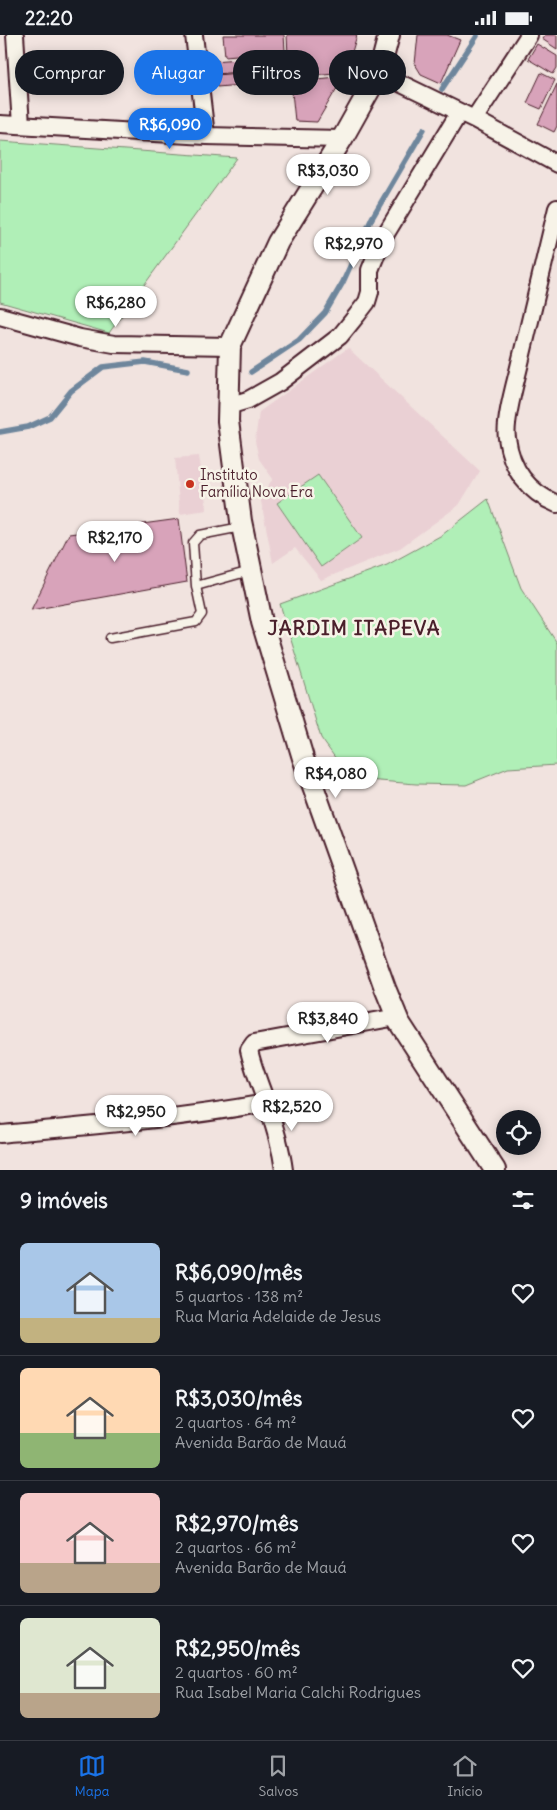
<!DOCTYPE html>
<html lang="pt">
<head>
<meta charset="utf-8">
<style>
  :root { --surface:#171b24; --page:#20242c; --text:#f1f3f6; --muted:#9ea1a6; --line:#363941; --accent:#1a73e8 }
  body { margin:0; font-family:Delius,sans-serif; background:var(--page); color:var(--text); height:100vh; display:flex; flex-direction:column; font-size:19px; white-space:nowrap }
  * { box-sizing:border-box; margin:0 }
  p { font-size:16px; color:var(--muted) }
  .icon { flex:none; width:28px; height:28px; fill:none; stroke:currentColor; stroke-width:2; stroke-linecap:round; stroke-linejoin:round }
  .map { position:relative; height:1135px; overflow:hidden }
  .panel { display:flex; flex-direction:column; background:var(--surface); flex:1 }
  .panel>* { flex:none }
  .hud { position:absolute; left:15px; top:15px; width:528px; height:45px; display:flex; gap:10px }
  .tools { position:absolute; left:496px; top:1075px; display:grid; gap:10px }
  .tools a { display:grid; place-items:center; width:45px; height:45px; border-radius:50%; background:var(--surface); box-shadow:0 2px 12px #0003; font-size:25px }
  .price { position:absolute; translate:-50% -42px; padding:0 11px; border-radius:18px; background:#fff; color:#222; font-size:16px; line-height:32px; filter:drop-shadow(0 1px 2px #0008) }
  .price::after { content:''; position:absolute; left:50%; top:30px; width:15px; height:11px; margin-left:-8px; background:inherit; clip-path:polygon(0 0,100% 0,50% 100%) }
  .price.on { background:var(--accent); color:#fff }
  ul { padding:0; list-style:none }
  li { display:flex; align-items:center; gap:15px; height:125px; padding:0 20px }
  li+li { border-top:1px solid var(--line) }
  li span { display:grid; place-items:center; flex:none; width:140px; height:100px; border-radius:8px; color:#555 }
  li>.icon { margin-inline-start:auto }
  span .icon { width:60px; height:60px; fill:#fffc; stroke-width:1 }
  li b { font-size:21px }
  h2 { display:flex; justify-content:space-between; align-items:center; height:60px; padding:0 20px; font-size:21px }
  .pill { padding:0 18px; border-radius:22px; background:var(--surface); box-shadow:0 2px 12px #0003; font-size:18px; line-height:45px }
  .pill.on { background:var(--accent); color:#fff }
  .status { display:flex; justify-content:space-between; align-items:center; height:35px; padding:0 25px; background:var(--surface); direction:ltr }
  .status svg { height:14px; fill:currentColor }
  .dock { display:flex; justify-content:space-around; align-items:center; height:70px; border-top:1px solid var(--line); background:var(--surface); font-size:14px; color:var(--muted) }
  .dock a { display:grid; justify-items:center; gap:2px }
  .dock .on { color:var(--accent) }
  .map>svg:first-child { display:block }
</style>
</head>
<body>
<div class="status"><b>22:20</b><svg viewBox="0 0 49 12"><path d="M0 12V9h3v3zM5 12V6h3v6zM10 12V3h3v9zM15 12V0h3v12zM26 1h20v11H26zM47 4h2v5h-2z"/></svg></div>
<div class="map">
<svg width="557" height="1135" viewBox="0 0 557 1135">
  <rect width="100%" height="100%" fill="#f1e3df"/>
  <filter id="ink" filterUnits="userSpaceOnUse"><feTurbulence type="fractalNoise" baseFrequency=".02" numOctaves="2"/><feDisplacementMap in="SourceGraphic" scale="10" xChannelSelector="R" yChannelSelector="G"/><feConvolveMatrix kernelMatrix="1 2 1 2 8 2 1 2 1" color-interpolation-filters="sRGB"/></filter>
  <g filter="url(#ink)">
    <!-- built -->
    <path fill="#ead0d4" d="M348,313L480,436L459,470L400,513L321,545L295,513L273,528L260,461L273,444L259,424L255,406L259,377Z
      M199,421L207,475L180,479L175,423Z"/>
    <!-- green -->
    <path fill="#b0efb7" stroke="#7d8771" d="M0,106L237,123L109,298L0,267Z
      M318,440L362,503L321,532L277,468Z
      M488,464L521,553L557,608V730L508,733L466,750L416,749L367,745L346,738L321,703L280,569L387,530L442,500Z"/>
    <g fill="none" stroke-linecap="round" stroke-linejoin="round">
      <!-- stream -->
      <path stroke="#6e869c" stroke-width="5.5" d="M442,54L477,1
        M251,337L299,305L325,278L343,247L372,183L424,94
        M0,397L28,392L50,382L71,356L103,332L145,327L188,335"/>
    </g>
    <!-- building -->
    <path fill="#d8a3ba" stroke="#4a1f2b" d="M223,0H284L285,16L225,21Z
      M287,0H357L346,37L289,42Z
      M418,0H447L460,5L441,48L421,39L415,29Z
      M545,0H557V14L542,4Z
      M537,9L557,21V33L553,39L528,24Z
      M285,20L286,33L216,39L215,26Z
      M286,34L287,46L217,52L216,40Z
      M541,38L555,45L541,74L527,68Z
      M344,41L317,87L295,86L291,47Z
      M557,49V91L554,97L538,89Z
      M179,484L187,547L31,575L69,499Z"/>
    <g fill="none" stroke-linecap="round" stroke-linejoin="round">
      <!-- service casing -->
      <g stroke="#4a1f2b" stroke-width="11">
        <path id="service" d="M196,551L193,508L200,500L241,492
          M110,603L196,587L202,579L196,551L250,536"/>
      </g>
      <!-- minor casing -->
      <g stroke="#4a1f2b" stroke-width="20">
        <path id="minor" d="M15,0L21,90
          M194,0L206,101
          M379,38L474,84L557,129
          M474,84L529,0
          M0,89L206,101L342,104
          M557,173C544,226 532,279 519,332C515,349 504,387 507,403C511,434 528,457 557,469
          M0,281L80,303L114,309L230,311
          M228,371L248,365L280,347L340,301L357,280L367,267L370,257V235L382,205L459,78
          M0,1099C89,1091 178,1084 266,1068
          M284,1135C281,1112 274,1089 266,1067C260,1050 253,1033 249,1015L254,1008L397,982"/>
      </g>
      <!-- tertiary casing -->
      <g stroke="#4a1f2b" stroke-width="24">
        <path id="tertiary" d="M389,0L379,38L342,104L278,207L230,311L228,386L241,486L262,587L303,723L385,953L399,987L495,1135"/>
      </g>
      <!-- service -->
      <use href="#service" stroke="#f7f3e8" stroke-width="8"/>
      <!-- minor -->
      <use href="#minor" stroke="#f7f3e8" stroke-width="16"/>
      <!-- tertiary -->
      <use href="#tertiary" stroke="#f7f3e8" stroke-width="20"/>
    </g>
  </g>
  <!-- markers -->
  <circle fill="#c8321e" stroke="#f7f3e8" stroke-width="2" cx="190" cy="449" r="5"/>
  <g text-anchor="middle" stroke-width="5" stroke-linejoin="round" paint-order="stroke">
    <!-- poi labels -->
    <g font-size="15" fill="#4a1f2b" stroke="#f7f3e8" text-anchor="start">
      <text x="200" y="445">Instituto<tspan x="200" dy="17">Família Nova Era</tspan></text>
    </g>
    <!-- district labels -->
    <g font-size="20" font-weight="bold" letter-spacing="1" fill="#4a1f2b" stroke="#f7f3e8">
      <text x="354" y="600">JARDIM ITAPEVA</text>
    </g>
  </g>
</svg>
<div class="tools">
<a><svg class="icon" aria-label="locate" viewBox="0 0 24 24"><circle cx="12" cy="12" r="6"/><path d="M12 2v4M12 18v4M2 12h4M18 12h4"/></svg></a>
</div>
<b class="price on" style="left:170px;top:115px">R$6,090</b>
<b class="price" style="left:328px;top:161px">R$3,030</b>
<b class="price" style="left:354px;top:234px">R$2,970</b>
<b class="price" style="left:116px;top:293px">R$6,280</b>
<b class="price" style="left:115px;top:528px">R$2,170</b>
<b class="price" style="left:336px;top:764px">R$4,080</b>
<b class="price" style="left:328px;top:1009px">R$3,840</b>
<b class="price" style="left:292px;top:1097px">R$2,520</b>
<b class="price" style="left:136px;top:1102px">R$2,950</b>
<div class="hud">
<a class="pill">Comprar</a>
<a class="pill on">Alugar</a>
<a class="pill">Filtros</a>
<a class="pill">Novo</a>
</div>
</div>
<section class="panel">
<h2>9 imóveis<svg class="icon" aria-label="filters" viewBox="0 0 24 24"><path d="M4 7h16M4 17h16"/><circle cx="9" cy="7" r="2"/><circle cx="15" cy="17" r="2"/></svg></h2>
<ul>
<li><span style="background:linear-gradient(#a9c7e8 75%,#c2b280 0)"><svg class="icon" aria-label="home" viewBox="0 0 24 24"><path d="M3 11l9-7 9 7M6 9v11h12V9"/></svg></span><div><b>R$6,090/mês</b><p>5 quartos · 138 m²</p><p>Rua Maria Adelaide de Jesus</p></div><svg class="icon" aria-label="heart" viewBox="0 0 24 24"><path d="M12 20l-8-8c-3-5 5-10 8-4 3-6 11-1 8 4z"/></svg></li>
<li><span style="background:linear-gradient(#ffd9b3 65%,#8fb573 0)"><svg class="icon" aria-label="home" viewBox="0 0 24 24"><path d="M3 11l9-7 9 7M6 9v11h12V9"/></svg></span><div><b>R$3,030/mês</b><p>2 quartos · 64 m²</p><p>Avenida Barão de Mauá</p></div><svg class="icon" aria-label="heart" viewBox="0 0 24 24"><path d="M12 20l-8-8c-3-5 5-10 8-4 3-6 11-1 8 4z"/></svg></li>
<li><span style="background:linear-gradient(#f6c9c9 70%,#b9a48a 0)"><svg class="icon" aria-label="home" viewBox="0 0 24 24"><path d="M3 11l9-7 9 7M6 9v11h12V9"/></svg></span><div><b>R$2,970/mês</b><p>2 quartos · 66 m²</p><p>Avenida Barão de Mauá</p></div><svg class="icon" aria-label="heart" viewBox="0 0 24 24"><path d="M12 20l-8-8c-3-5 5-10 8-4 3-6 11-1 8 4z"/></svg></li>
<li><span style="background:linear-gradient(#dfe7d0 75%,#b9a48a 0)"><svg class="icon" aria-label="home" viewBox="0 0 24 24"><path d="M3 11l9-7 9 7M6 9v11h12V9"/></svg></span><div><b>R$2,950/mês</b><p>2 quartos · 60 m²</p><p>Rua Isabel Maria Calchi Rodrigues</p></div><svg class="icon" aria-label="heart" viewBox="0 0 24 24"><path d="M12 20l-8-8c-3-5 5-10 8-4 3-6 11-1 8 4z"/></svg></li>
</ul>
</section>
<nav class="dock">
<a class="on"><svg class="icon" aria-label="map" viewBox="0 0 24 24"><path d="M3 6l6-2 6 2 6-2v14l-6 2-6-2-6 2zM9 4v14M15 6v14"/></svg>Mapa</a>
<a><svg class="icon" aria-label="saved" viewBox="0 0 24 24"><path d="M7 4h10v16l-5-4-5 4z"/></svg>Salvos</a>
<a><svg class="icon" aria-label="home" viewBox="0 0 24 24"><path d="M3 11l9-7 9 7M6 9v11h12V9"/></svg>Início</a>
</nav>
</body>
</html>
